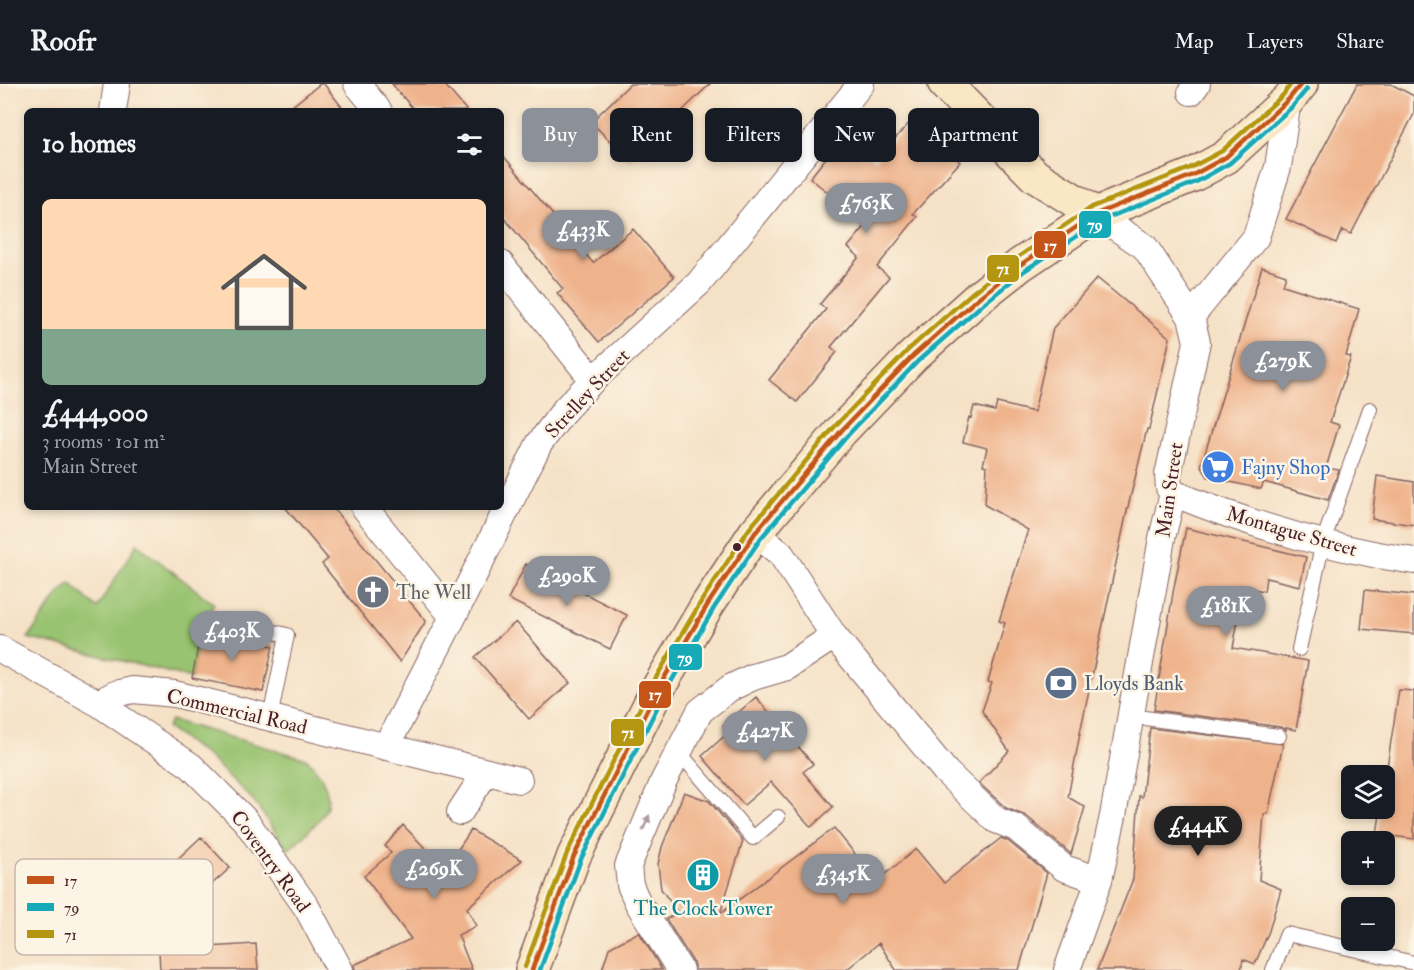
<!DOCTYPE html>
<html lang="en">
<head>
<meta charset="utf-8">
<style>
  :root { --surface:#171b24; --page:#20242c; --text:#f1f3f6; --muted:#9ea1a6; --line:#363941; --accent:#8c9099 }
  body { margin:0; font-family:"IM FELL Double Pica",serif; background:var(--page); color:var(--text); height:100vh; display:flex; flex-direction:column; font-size:22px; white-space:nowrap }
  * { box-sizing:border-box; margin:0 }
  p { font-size:20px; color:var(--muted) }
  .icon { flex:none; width:33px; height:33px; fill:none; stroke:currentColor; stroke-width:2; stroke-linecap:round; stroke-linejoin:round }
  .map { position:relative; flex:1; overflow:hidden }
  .side { position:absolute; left:24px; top:24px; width:480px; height:402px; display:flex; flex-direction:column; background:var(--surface); border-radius:9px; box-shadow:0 3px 9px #0003 }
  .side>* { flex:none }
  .banner { position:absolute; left:522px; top:24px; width:570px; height:54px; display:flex; gap:12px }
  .fabs { position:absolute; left:1341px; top:681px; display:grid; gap:12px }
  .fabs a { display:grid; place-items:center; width:54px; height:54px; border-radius:9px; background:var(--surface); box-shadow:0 3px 9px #0003; font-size:30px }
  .price { position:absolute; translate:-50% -51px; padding:0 14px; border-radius:21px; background:var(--accent); color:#fff; font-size:20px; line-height:39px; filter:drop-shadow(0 2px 3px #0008) }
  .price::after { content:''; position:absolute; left:50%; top:36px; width:18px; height:14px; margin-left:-9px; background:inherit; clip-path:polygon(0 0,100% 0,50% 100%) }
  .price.active { background:#222; color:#fff }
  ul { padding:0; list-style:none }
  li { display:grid; align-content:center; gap:12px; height:318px; padding:0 18px }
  li span { display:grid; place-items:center; height:186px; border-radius:9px; color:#555 }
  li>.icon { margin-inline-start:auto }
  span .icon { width:108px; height:108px; fill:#fffc; stroke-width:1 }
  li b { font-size:26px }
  h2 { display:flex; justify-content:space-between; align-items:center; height:72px; padding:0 18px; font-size:26px }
  .pill { padding:0 21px; border-radius:9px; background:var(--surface); box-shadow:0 3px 9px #0003; font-size:21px; line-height:54px }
  .pill.active { background:var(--accent); color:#fff }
  header { display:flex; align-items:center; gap:36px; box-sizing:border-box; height:84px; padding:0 30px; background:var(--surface); border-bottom:2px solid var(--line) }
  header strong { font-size:28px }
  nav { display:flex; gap:33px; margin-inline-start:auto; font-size:21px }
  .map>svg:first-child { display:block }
</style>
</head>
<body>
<header>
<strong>Roofr</strong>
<nav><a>Map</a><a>Layers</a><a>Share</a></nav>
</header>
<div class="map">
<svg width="1414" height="886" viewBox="0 0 1414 886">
  <rect width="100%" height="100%" fill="#fcf5e5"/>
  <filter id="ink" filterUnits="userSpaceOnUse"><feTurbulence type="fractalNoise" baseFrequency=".0167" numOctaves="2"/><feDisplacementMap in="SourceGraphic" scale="12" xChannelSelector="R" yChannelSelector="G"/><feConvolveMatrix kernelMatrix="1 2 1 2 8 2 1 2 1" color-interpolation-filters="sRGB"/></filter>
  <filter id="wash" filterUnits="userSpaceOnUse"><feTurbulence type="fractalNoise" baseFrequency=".008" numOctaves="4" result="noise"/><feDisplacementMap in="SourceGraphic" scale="24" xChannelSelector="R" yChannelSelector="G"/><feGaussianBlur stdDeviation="1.35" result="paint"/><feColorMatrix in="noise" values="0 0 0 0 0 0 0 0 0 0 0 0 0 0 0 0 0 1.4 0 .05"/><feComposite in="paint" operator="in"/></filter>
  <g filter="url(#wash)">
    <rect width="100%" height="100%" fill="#f5e1c6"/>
    <!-- green -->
    <path fill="#98c370" stroke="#71714e" stroke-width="1.5" d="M137,460L214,520L201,547L192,594L28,554L57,512L70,499L97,524Z
      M171,636L307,675C319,687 335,711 324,729C319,739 297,757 288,766L253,716L210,674L167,644Z"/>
    <g id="blocks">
      <!-- building -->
      <path fill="#efb38c" d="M320,0H324L345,27H286Z
        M392,0H444L467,27H415Z
        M630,0H710L630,77L591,38Z
        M1357,0H1391L1414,12V30L1351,150L1342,146L1336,159L1286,135Z
        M913,35L960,78L913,130L917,133L877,183L889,193L831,263L837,268L797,318L769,296L826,225L820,220L859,173L848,163L867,140L810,94L844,51L875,76Z
        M501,69L593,179L633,145L674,193L599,258L557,209L563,205L501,130Z
        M1262,183L1286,191L1283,201L1359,225L1346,272L1351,273L1330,338L1339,341L1326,384L1339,386L1328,416L1264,398L1261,405L1208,393L1201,382Z
        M1097,194L1170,254L1149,345H1147L1127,427L1081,644L1068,713L1085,723L1071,770L1026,732L1006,724L979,699L1009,667L982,627L992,599L988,598L1005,539L999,537L1028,446L985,421L987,382L983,381L987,364L963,358L969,333L971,334L974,322L995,327L997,319L1034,328L1053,244Z
        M1377,392L1414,398V441L1372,435Z
        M285,423H332L426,537L400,578L322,480L328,475Z
        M1186,444L1306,473L1300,502L1266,494L1264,507L1244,503L1233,564L1308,577L1296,646L1286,644V646L1280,643L1154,626L1174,503Z
        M526,480L627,531L610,565L508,515Z
        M1365,506L1414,511V550L1361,545Z
        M516,538L570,599L529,635L475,573Z
        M201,547L273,562L263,608L192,594Z
        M1399,606L1414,607V755L1377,750L1381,724H1384V702Z
        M756,613L813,680L803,688L833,723L811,743L771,698L744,721L702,672L729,648L723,642Z
        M1150,644L1283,660L1268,730H1264L1259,796L1281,805L1269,847L1255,880L1243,875L1241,886H1097L1133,795L1139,712L1142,713Z
        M684,708L709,717L743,757L720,830L834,744L877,797L916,765L944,799L1001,754L1008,757L1047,789L1019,886H896L879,859L846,886H695L693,878L666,835L678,829L661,805L658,780L662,763Z
        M403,741L445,785L471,746L522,776L467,824L476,842L458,851L472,886H355L354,881L411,855L364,792L391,769L385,762Z
        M201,753L230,784L184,825L161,800L174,788L169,783Z
        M639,848L662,886H602L609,864Z
        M256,860L258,886H160L159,866Z"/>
    </g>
  </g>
  <g filter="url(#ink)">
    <use href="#blocks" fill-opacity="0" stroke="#866361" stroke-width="1.5"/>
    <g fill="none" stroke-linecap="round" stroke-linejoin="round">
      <!-- lane casing -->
      <g stroke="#866361" stroke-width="16">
        <path id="lane" d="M270,547L287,551L270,634
          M1299,565L1323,458L1370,325
          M1130,632L1279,652
          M678,667L753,754L778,733
          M1273,886L1287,850L1414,879"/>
      </g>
      <!-- street casing -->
      <g stroke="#866361" stroke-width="28">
        <path id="street" d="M357,0L379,27
          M1191,8L1197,0
          M113,27L117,0
          M501,180L593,296
          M1191,233L1256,153L1278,83L1288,16
          M1173,409C1248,440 1333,465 1414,477
          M364,423L453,533
          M755,449L781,470L834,552L946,688L996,736L1016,744L1064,784L1099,796
          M0,565L98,619L191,682L246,737L307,824L340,886
          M98,619L115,610L133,606L175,610L519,696
          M386,663L453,533L539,360L566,324L593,296L699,199L861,0
          M460,728L486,688
          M680,886L638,819L630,801L628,782L664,696L700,627L730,604L753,593L787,583L834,552
          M1067,886L1099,796L1113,732L1162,454L1173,409L1169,404L1168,391L1197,258L1191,233L1145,163L1096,130"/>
      </g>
      <!-- secondary casing -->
      <g stroke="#866361" stroke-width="36">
        <path id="secondary" d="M945,0L1035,92L1096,130
          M532,886L574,772L657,606L708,520L755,449L842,346L913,272L978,214L1020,181L1096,130L1193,91L1226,73L1288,16L1301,0"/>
      </g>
      <!-- lane -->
      <use href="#lane" stroke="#fff" stroke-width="14"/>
      <!-- street -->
      <use href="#street" stroke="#fff" stroke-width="26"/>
      <!-- secondary -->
      <use href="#secondary" stroke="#fae7c3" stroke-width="33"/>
      <!-- bus-1 casing -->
      <g stroke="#fcf5e5" stroke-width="9">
        <path id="bus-1" d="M532,886L574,772L657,606L708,520L755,449L842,346L913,272L978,214L1020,181L1096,130L1193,91L1226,73L1288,16L1301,0"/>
      </g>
      <!-- bus-2 casing -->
      <g stroke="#fcf5e5" stroke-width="9">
        <path id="bus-2" d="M540,886L581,775L664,610L714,524L761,454L848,351L918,277L983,220L1024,187L1100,137L1196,98L1230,79L1293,22L1307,5"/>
      </g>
      <!-- bus-3 casing -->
      <g stroke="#fcf5e5" stroke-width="9">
        <path id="bus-3" d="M525,883L567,769L651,602L702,516L749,445L836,341L908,266L973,208L1015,175L1092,123L1190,84L1222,67L1283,11L1291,0"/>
      </g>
      <!-- bus-1 -->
      <use href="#bus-1" stroke="#c45417" stroke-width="4.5"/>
      <!-- bus-2 -->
      <use href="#bus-2" stroke="#16a9b8" stroke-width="4.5"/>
      <!-- bus-3 -->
      <use href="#bus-3" stroke="#b49611" stroke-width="4.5"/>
    </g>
    <!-- one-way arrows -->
    <defs><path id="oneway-solid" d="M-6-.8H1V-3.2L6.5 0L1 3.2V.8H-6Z" transform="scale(1.5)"/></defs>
    <use fill="#ae9aa0" href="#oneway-solid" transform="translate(646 739) rotate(-67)"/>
  </g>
  <!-- icons -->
  <defs>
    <g id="supermarket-disc" transform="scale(1.725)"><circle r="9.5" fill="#3f7fe0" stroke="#fcf5e5"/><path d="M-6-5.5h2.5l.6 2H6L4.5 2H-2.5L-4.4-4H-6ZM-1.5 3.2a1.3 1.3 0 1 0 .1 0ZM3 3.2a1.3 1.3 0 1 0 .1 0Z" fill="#fff"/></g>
    <g id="church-disc" transform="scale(1.725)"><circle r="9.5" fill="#6b7280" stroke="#fcf5e5"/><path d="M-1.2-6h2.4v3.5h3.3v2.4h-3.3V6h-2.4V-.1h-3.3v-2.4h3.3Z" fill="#fff"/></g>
    <g id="bank-disc" transform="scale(1.725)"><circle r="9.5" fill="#5c6f8a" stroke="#fcf5e5"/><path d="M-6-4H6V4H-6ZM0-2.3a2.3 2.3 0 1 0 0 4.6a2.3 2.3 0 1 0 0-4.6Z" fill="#fff"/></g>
    <g id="building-disc" transform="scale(1.725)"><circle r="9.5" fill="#0f9aa8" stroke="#fcf5e5"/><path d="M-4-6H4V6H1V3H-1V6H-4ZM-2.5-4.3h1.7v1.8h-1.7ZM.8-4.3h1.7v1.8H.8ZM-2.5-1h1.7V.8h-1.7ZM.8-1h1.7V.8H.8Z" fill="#fff"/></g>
  </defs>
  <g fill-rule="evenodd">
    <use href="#supermarket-disc" x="1218" y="383"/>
    <use href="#church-disc" x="373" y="508"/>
    <use href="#bank-disc" x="1061" y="599"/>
    <use href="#building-disc" x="703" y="791"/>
  </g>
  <!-- markers -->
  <circle fill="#4a1f2b" stroke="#fcf5e5" stroke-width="2" cx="737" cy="463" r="5"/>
  <g text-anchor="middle" stroke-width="5" stroke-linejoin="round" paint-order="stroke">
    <!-- street labels -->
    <g font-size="20" fill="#4a1f2b" stroke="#fcf5e5">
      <text transform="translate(587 309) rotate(-47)" y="7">Strelley Street</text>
      <text transform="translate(1169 406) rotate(-82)" y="7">Main Street</text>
      <text transform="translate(1292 447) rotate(16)" y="7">Montague Street</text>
      <text transform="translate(237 627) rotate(13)" y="7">Commercial Road</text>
      <text transform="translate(271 777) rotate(54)" y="7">Coventry Road</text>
    </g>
    <!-- shop labels -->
    <g font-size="20" fill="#366cbe" stroke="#fcf5e5" text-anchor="start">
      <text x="1241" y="390">Fajny Shop</text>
    </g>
    <!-- worship labels -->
    <g font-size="20" fill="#5b616d" stroke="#fcf5e5" text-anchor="start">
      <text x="396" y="515">The Well</text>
    </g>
    <!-- service labels -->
    <g font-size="20" fill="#4e5e75" stroke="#fcf5e5" text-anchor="start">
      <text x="1084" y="606">Lloyds Bank</text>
    </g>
    <!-- culture labels -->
    <g font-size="20" fill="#0d838f" stroke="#fcf5e5">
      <text x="703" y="831">The Clock Tower</text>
    </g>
  </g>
  <!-- legend -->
  <rect x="15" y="775" width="198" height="96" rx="9" fill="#fcf5e5" stroke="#c7b5ad" stroke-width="1.5"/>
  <rect x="27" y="792" width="27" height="8" fill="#c45417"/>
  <rect x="27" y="819" width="27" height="8" fill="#16a9b8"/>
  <rect x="27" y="846" width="27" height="8" fill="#b49611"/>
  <g font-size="16" fill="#4a1f2b">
    <text x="64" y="802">17</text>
    <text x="64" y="829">79</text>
    <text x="64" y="856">71</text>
  </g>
  <g stroke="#fcf5e5" stroke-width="2">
    <rect x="1078" y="126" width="34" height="29" rx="6" fill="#16a9b8"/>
    <rect x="1033" y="146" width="34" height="29" rx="6" fill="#c45417"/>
    <rect x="986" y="170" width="34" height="29" rx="6" fill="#b49611"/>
    <rect x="668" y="559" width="35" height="28" rx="6" fill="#16a9b8"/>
    <rect x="638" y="596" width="34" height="29" rx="6" fill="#c45417"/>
    <rect x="610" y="634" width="35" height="29" rx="6" fill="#b49611"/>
  </g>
  <g font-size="16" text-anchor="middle" font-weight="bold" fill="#fff">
    <text x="1095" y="146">79</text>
    <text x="1050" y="167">17</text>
    <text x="1003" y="190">71</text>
    <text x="685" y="579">79</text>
    <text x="655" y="616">17</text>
    <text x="628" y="654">71</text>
  </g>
</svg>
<div class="fabs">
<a><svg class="icon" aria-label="layers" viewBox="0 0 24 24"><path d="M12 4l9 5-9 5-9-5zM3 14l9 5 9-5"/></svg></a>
<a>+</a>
<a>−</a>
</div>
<b class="price" style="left:866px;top:150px">£763K</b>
<b class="price" style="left:583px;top:177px">£433K</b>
<b class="price" style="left:1283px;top:308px">£279K</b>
<b class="price" style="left:567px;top:523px">£290K</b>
<b class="price" style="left:1226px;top:553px">£181K</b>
<b class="price" style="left:232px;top:578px">£403K</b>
<b class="price" style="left:765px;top:678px">£427K</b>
<b class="price active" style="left:1198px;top:773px">£444K</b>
<b class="price" style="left:434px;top:816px">£269K</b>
<b class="price" style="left:843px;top:821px">£345K</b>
<div class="banner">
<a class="pill active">Buy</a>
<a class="pill">Rent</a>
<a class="pill">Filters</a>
<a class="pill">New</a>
<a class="pill">Apartment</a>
</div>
<section class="side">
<h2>10 homes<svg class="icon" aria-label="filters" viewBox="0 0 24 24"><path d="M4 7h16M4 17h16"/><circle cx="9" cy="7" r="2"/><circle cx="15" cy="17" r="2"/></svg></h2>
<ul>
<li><span style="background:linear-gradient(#ffd9b3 70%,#7fa58c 0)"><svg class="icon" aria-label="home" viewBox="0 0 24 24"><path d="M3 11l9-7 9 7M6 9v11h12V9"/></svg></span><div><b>£444,000</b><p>3 rooms · 101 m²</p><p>Main Street</p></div></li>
</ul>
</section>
</div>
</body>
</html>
